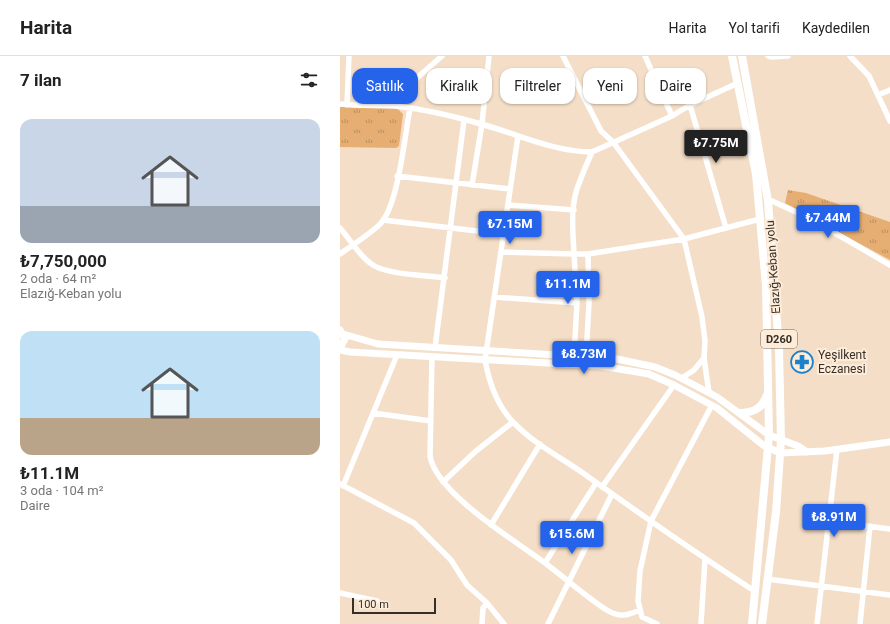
<!DOCTYPE html>
<html lang="tr">
<head>
<meta charset="utf-8">
<style>
  :root { --surface:#fff; --page:#f2f2f2; --text:#222; --muted:#767676; --line:#e0e0e0; --accent:#2563eb }
  body { margin:0; font-family:Roboto,sans-serif; background:var(--page); color:var(--text); height:100vh; display:flex; flex-direction:column; font-size:15px; white-space:nowrap }
  * { box-sizing:border-box; margin:0 }
  p { font-size:13px; color:var(--muted) }
  .icon { flex:none; width:22px; height:22px; fill:none; stroke:currentColor; stroke-width:2; stroke-linecap:round; stroke-linejoin:round }
  .map { position:relative; flex:1; overflow:hidden }
  .side { display:flex; flex-direction:column; background:var(--surface); width:340px }
  .side>* { flex:none }
  .top-card { position:absolute; left:12px; top:12px; width:380px; height:36px; display:flex; gap:8px }
  .scale { position:absolute; left:12px; bottom:10px; width:84px; box-sizing:border-box; padding-left:4px; border:2px solid #372e25; border-top:0; font-size:11px; line-height:14px; white-space:nowrap; color:#372e25; -webkit-text-stroke:3px #feecda; paint-order:stroke }
  .price { position:absolute; translate:-50% -34px; padding:0 9px; border-radius:4px; background:var(--accent); color:#fff; font-size:13px; line-height:26px; filter:drop-shadow(0 1px 2px #0008) }
  .price::after { content:''; position:absolute; left:50%; top:24px; width:12px; height:9px; margin-left:-6px; background:inherit; clip-path:polygon(0 0,100% 0,50% 100%) }
  .price.selected { background:#222; color:#fff }
  ul { padding:0; list-style:none }
  li { display:grid; align-content:center; gap:8px; height:212px; padding:0 20px }
  li span { display:grid; place-items:center; height:124px; border-radius:12px; color:#555 }
  li>.icon { margin-inline-start:auto }
  span .icon { width:72px; height:72px; fill:#fffc; stroke-width:1 }
  li b { font-size:17px }
  h2 { display:flex; justify-content:space-between; align-items:center; height:48px; padding:0 20px; font-size:17px }
  .pill { padding:0 14px; border-radius:12px; background:var(--surface); box-shadow:0 1px 3px #0004; font-size:14px; line-height:36px }
  .pill.selected { background:var(--accent); color:#fff }
  header { display:flex; align-items:center; gap:24px; box-sizing:border-box; height:56px; padding:0 20px; background:var(--surface); border-bottom:1px solid var(--line) }
  header strong { font-size:19px }
  nav { display:flex; gap:22px; margin-inline-start:auto; font-size:14px }
  main { display:flex; flex:1; min-height:0 }
  .map>svg:first-child { display:block }
</style>
</head>
<body>
<header>
<strong>Harita</strong>
<nav><a>Harita</a><a>Yol tarifi</a><a>Kaydedilen</a></nav>
</header>
<main>
<section class="side">
<h2>7 ilan<svg class="icon" aria-label="filters" viewBox="0 0 24 24"><path d="M4 7h16M4 17h16"/><circle cx="9" cy="7" r="2"/><circle cx="15" cy="17" r="2"/></svg></h2>
<ul>
<li><span style="background:linear-gradient(#c9d6e8 70%,#9aa5b1 0)"><svg class="icon" aria-label="home" viewBox="0 0 24 24"><path d="M3 11l9-7 9 7M6 9v11h12V9"/></svg></span><div><b>₺7,750,000</b><p>2 oda · 64 m²</p><p>Elazığ-Keban yolu</p></div></li>
<li><span style="background:linear-gradient(#bfe0f5 70%,#b9a48a 0)"><svg class="icon" aria-label="home" viewBox="0 0 24 24"><path d="M3 11l9-7 9 7M6 9v11h12V9"/></svg></span><div><b>₺11.1M</b><p>3 oda · 104 m²</p><p>Daire</p></div></li>
</ul>
</section>
<div class="map">
<svg width="550" height="568" viewBox="0 0 550 568">
  <defs>
    <pattern id="park-tufts" width="24" height="20" patternUnits="userSpaceOnUse"><rect width="24" height="20" fill="#e6ae72"/><path d="M3 7l-1-3M5 7V3M7 7l1-3M15 17l-1-3M17 17v-4M19 17l1-3" fill="none" stroke="#bb8e5d"/></pattern>
  </defs>
  <rect width="100%" height="100%" fill="#f4dec7"/>
  <!-- park -->
  <path fill="url(#park-tufts)" d="M0,51L57,52L63,58L59,90L56,92L0,91Z
    M448,134L466,137L550,166V204L445,147Z"/>
  <g fill="none" stroke-linecap="round" stroke-linejoin="round">
    <!-- minor -->
    <path stroke="#fff" stroke-width="5.5" d="M223,0L261,75L273,86L344,183L362,261L365,285L364,302
      M305,0L332,60
      M428,0L431,1L448,0
      M510,0L529,20L550,65
      M538,39L550,34
      M0,48C18,50 37,49 55,50C83,53 113,60 141,68C178,78 214,96 252,96L332,60L350,49L398,27
      M7,49L9,0
      M350,49L386,172
      M54,50L78,21L102,0
      M178,80L145,304C149,326 158,351 174,367C193,387 220,401 243,417C300,458 357,498 416,536
      M252,96C247,107 242,119 238,130C230,151 233,176 234,198H248L344,183L420,163
      M57,120L170,133
      M132,129L142,68L149,0
      M428,145H432L469,162L550,209
      M168,149L234,154
      M43,164L163,178
      M0,172C10,183 18,198 30,207C44,219 86,219 105,222
      M161,196L234,198L237,247L234,300
      M0,198C12,189 32,177 41,167C58,149 65,79 70,52
      M154,241L237,247
      M95,292L124,64
      M92,300L90,400C96,437 174,484 205,507C225,522 244,539 265,553C279,562 286,560 300,554
      M246,301L249,247L248,198
      M342,322L354,314L364,302L369,337
      M33,357L91,365
      M103,426L136,395L173,366
      M0,428L74,467L111,504L127,529L147,547L164,568
      M3,430L57,299
      M262,431L334,329
      M487,465L550,473
      M151,469L200,388
      M205,507L256,427
      M427,523L550,539
      M0,537L37,545
      M142,568L143,552L147,547
      M208,568L272,438
      M317,568L302,561L298,545L300,515L311,465L372,349
      M361,568L365,503
      M477,568L497,393
      M520,568L530,470"/>
    <!-- major -->
    <path stroke="#fff" stroke-width="7" d="M0,274L5,283L0,292
      M3,278L38,288L234,300L277,303L315,311L335,319L377,341L429,379L458,390L467,396
      M0,294L10,296L261,310L309,318L334,329L377,352L423,389L440,397L485,395L550,386"/>
    <!-- highway -->
    <path stroke="#fff" stroke-width="8" d="M392,0L416,118L426,230L429,379L412,568
      M402,0L428,145L439,292L441,384L436,456L422,568
      M401,357C415,356 422,352 427,339"/>
  </g>
  <!-- icons -->
  <defs>
    <g id="pharmacy-ring" transform="scale(1.15)"><circle r="9.5" fill="#feecda" stroke="#1c81cc" stroke-width="1.5"/><path d="M-2-6h4v4h4v4h-4v4h-4v-4h-4v-4h4Z" fill="#1c81cc"/></g>
  </defs>
  <g fill-rule="evenodd">
    <use href="#pharmacy-ring" x="462" y="306"/>
  </g>
  <g text-anchor="middle" stroke-width="4" stroke-linejoin="round" paint-order="stroke">
    <!-- shield labels -->
    <rect fill="#feecda" stroke="#73675b" stroke-width="1" x="421" y="274" width="36" height="18" rx="3"/>
    <g font-size="11" font-weight="bold" fill="#372e25">
      <text x="439" y="287">D260</text>
    </g>
    <!-- street labels -->
    <g font-size="12" fill="#372e25" stroke="#feecda">
      <text transform="translate(433 211) rotate(-94)" y="4">Elazığ-Keban yolu</text>
    </g>
    <!-- poi labels -->
    <g font-size="12" fill="#372e25" stroke="#feecda" text-anchor="start">
      <text x="478" y="303">Yeşilkent<tspan x="478" dy="14">Eczanesi</tspan></text>
    </g>
  </g>
</svg>
<div class="scale">100 m</div>
<b class="price selected" style="left:376px;top:108px">₺7.75M</b>
<b class="price" style="left:488px;top:183px">₺7.44M</b>
<b class="price" style="left:170px;top:189px">₺7.15M</b>
<b class="price" style="left:228px;top:249px">₺11.1M</b>
<b class="price" style="left:244px;top:319px">₺8.73M</b>
<b class="price" style="left:494px;top:482px">₺8.91M</b>
<b class="price" style="left:232px;top:499px">₺15.6M</b>
<div class="top-card">
<a class="pill selected">Satılık</a>
<a class="pill">Kiralık</a>
<a class="pill">Filtreler</a>
<a class="pill">Yeni</a>
<a class="pill">Daire</a>
</div>
</div>
</main>
</body>
</html>
